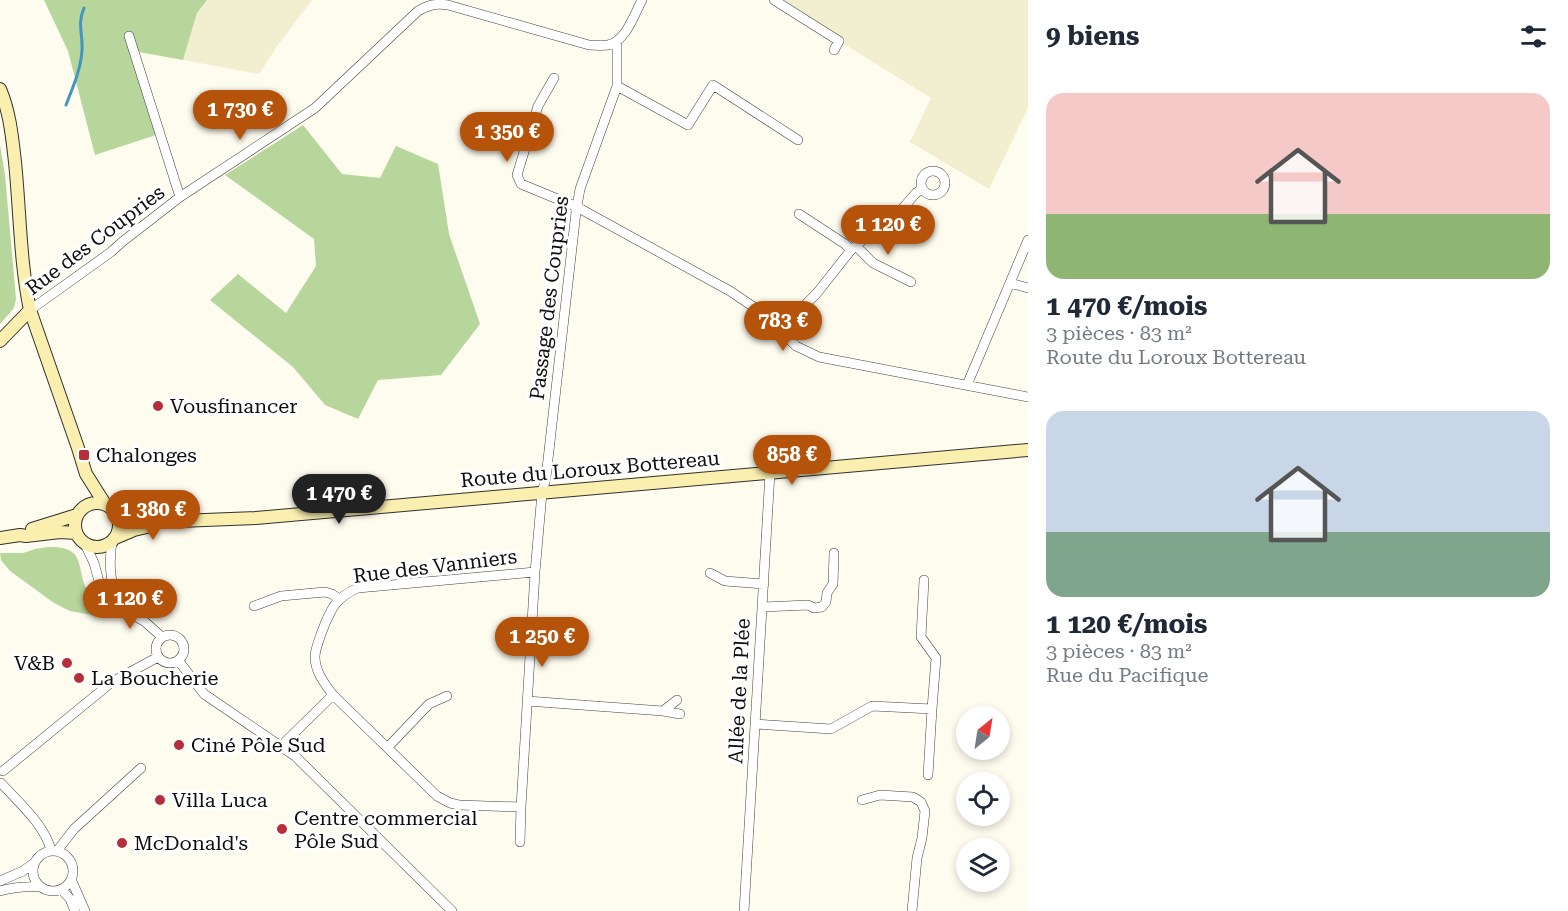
<!DOCTYPE html>
<html lang="fr">
<head>
<meta charset="utf-8">
<style>
  :root { --surface:#fff; --page:#f6f6f7; --text:#1f2937; --muted:#747a83; --accent:#b45309 }
  body { margin:0; font-family:"Roboto Serif",serif; background:var(--page); color:var(--text); height:100vh; display:flex; flex-direction:column; font-size:22px; white-space:nowrap }
  * { box-sizing:border-box; margin:0 }
  p { font-size:20px; color:var(--muted) }
  .icon { flex:none; width:33px; height:33px; fill:none; stroke:currentColor; stroke-width:2; stroke-linecap:round; stroke-linejoin:round }
  .map { position:relative; flex:1; overflow:hidden }
  .panel { display:flex; flex-direction:column; background:var(--surface); width:540px }
  .panel>* { flex:none }
  .needle { width:39px; rotate:30deg }
  .fabs { position:absolute; left:956px; top:706px; display:grid; gap:12px }
  .fabs a { display:grid; place-items:center; width:54px; height:54px; border-radius:50%; background:var(--surface); box-shadow:0 3px 9px #0003; font-size:30px }
  .price { position:absolute; translate:-50% -51px; padding:0 14px; border-radius:21px; background:var(--accent); color:#fff; font-size:20px; line-height:39px; filter:drop-shadow(0 2px 3px #0008) }
  .price::after { content:''; position:absolute; left:50%; top:36px; width:18px; height:14px; margin-left:-9px; background:inherit; clip-path:polygon(0 0,100% 0,50% 100%) }
  .price.current { background:#222; color:#fff }
  ul { padding:0; list-style:none }
  li { display:grid; align-content:center; gap:12px; height:318px; padding:0 18px }
  li span { display:grid; place-items:center; height:186px; border-radius:18px; color:#555 }
  li>.icon { margin-inline-start:auto }
  span .icon { width:108px; height:108px; fill:#fffc; stroke-width:1 }
  li b { font-size:26px }
  h2 { display:flex; justify-content:space-between; align-items:center; height:72px; padding:0 18px; font-size:26px }
  main { display:flex; flex:1; min-height:0 }
  .map>svg:first-child { display:block }
</style>
</head>
<body>
<main>
<div class="map">
<svg width="1028" height="911" viewBox="0 0 1028 911">
  <rect width="100%" height="100%" fill="#fefbef"/>
  <!-- farmland -->
  <path fill="#f2efd1" d="M207,0H312L278,45L259,74L183,60L197,13Z
    M773,0H1028V108L989,189L910,142L931,98Z"/>
  <!-- forest -->
  <path fill="#b7d69b" d="M44,0H207L197,13L183,60L139,52L162,133L95,155L68,51Z
    M303,125L342,174L380,178L396,146L438,164L449,234L480,324L441,375L378,380L358,419L325,405L293,367L210,300L238,274L286,313L316,266L314,239L225,175Z
    M0,145L5,175L16,299L14,308L0,324Z
    M48,547C88,546 75,568 88,592C91,597 97,603 101,607L92,615L70,611L54,603L10,571L1,560L0,553H23L35,549Z"/>
  <g fill="none" stroke-linecap="round" stroke-linejoin="round">
    <!-- stream -->
    <path stroke="#4394c4" stroke-width="3" d="M66,105C73,87 81,69 82,50C83,34 77,24 84,8"/>
    <!-- street casing -->
    <g stroke="#414141" stroke-width="10">
      <path id="street" d="M774,0L839,41L834,50
        M129,36L180,197
        M554,78L538,106L517,175L521,184L577,207L730,291L761,312L796,346L819,357L1028,397
        M617,86L688,125L713,85L798,140
        M921 183a12 12 0 1 1 24 0a12 12 0 1 1-24 0Z
        M799,214L845,244L851,250
        M856,246L873,263L911,282
        M1010,283L1028,288
        M30,310L111,252L122,242L180,197L315,108L418,11C428,5 436,3 448,5L589,45C595,45 602,46 608,45C626,41 634,15 642,0
        M775,326L806,304L817,293L851,250L878,227L895,217L916,193L922,189
        M967,385L1028,240
        M112,542C108,567 112,580 115,604
        M85,544L94,563L100,585L107,599L121,609L144,621L162,637
        M710,573L725,581L764,584
        M254,606L281,596L325,592L332,594L339,599
        M763,607L808,605L814,608L822,607L826,602L827,593L833,584L834,553
        M156 649a14 14 0 1 1 28 0a14 14 0 1 1-28 0Z
        M178,660L204,694L295,756L452,911
        M527,701L663,711L677,700
        M663,711L680,714
        M755,724L831,729L872,706L932,709L936,658L921,637L924,580
        M284,747L286,741L333,695
        M388,747L429,704L447,696
        M3,771L112,682L158,657
        M928,775L932,709
        M1,783C19,803 44,824 51,850
        M862,800L880,795L913,797L921,802L925,811L922,838L917,858L912,911
        M521,807L459,805L450,803L437,796L333,695C325,684 315,672 315,657C315,649 319,641 321,634C330,611 334,598 358,588L535,572
        M520,842L521,807L535,572L542,493L546,477L576,212L580,189L617,86V46L615,42
        M33 871a20 20 0 1 1 40 0a20 20 0 1 1-40 0Z
        M57,851L74,829L141,768
        M71,879L85,911
        M0,881L23,871L34,863
        M61,889L70,899L75,911
        M0,891C14,887 26,886 40,887
        M744,911L770,473"/>
    </g>
    <!-- secondary casing -->
    <g stroke="#303030" stroke-width="14">
      <path id="secondary" d="M0,89C10,113 12,136 15,162C20,211 20,262 30,310L78,448L86,474L105,504
        M0,341L30,310
        M75 525a22 22 0 1 1 44 0a22 22 0 1 1-44 0Z
        M116,514L134,519L150,520L154,522L256,518L1028,450
        M32,529L77,515
        M0,538L20,535L26,536L60,532L76,533
        M115,538L134,530L151,526L154,522"/>
    </g>
    <!-- street -->
    <use href="#street" stroke="#fff" stroke-width="9"/>
    <!-- secondary -->
    <use href="#secondary" stroke="#faefae" stroke-width="12"/>
  </g>
  <!-- markers -->
  <g fill="#b52e39" stroke="#fff" stroke-width="2">
    <circle cx="158" cy="406" r="6"/>
    <rect x="78" y="449" width="12" height="12" rx="3"/>
    <circle cx="67" cy="663" r="6"/>
    <circle cx="79" cy="678" r="6"/>
    <circle cx="179" cy="745" r="6"/>
    <circle cx="160" cy="800" r="6"/>
    <circle cx="282" cy="829" r="6"/>
    <circle cx="122" cy="843" r="6"/>
  </g>
  <g text-anchor="middle" stroke-width="6" stroke-linejoin="round" paint-order="stroke">
    <!-- street labels -->
    <g font-size="20" fill="#0e0e0e" stroke="#fff">
      <text transform="translate(95 240) rotate(-37)" y="7">Rue des Coupries</text>
      <text transform="translate(549 298) rotate(-83)" y="7">Passage des Coupries</text>
      <text transform="translate(590 469) rotate(-5)" y="7">Route du Loroux Bottereau</text>
      <text transform="translate(435 566) rotate(-7)" y="7">Rue des Vanniers</text>
      <text transform="translate(739 691) rotate(-87)" y="7">Allée de la Plée</text>
    </g>
    <!-- poi labels -->
    <g font-size="20" fill="#0e0e0e" stroke="#fff" text-anchor="start">
      <text x="170" y="413">Vousfinancer</text>
      <text x="96" y="462">Chalonges</text>
      <text x="55" y="670" text-anchor="end">V&amp;B</text>
      <text x="91" y="685">La Boucherie</text>
      <text x="191" y="752">Ciné Pôle Sud</text>
      <text x="172" y="807">Villa Luca</text>
      <text x="294" y="825">Centre commercial<tspan x="294" dy="23">Pôle Sud</tspan></text>
      <text x="134" y="850">McDonald's</text>
    </g>
  </g>
</svg>
<div class="fabs">
<a><svg class="needle" viewBox="-14 -14 28 28"><path d="M0-13l5 13h-10z" fill="#e53935"/><path d="M0 13l5-13h-10z" fill="#747a83"/></svg></a>
<a><svg class="icon" aria-label="locate" viewBox="0 0 24 24"><circle cx="12" cy="12" r="6"/><path d="M12 2v4M12 18v4M2 12h4M18 12h4"/></svg></a>
<a><svg class="icon" aria-label="layers" viewBox="0 0 24 24"><path d="M12 4l9 5-9 5-9-5zM3 14l9 5 9-5"/></svg></a>
</div>
<b class="price" style="left:240px;top:141px">1 730 €</b>
<b class="price" style="left:507px;top:163px">1 350 €</b>
<b class="price" style="left:888px;top:256px">1 120 €</b>
<b class="price" style="left:783px;top:352px">783 €</b>
<b class="price" style="left:792px;top:486px">858 €</b>
<b class="price current" style="left:339px;top:525px">1 470 €</b>
<b class="price" style="left:153px;top:541px">1 380 €</b>
<b class="price" style="left:130px;top:630px">1 120 €</b>
<b class="price" style="left:542px;top:668px">1 250 €</b>
</div>
<section class="panel">
<h2>9 biens<svg class="icon" aria-label="filters" viewBox="0 0 24 24"><path d="M4 7h16M4 17h16"/><circle cx="9" cy="7" r="2"/><circle cx="15" cy="17" r="2"/></svg></h2>
<ul>
<li><span style="background:linear-gradient(#f6c9c9 65%,#8fb573 0)"><svg class="icon" aria-label="home" viewBox="0 0 24 24"><path d="M3 11l9-7 9 7M6 9v11h12V9"/></svg></span><div><b>1 470 €/mois</b><p>3 pièces · 83 m²</p><p>Route du Loroux Bottereau</p></div></li>
<li><span style="background:linear-gradient(#c9d6e8 65%,#7fa58c 0)"><svg class="icon" aria-label="home" viewBox="0 0 24 24"><path d="M3 11l9-7 9 7M6 9v11h12V9"/></svg></span><div><b>1 120 €/mois</b><p>3 pièces · 83 m²</p><p>Rue du Pacifique</p></div></li>
</ul>
</section>
</main>
</body>
</html>
